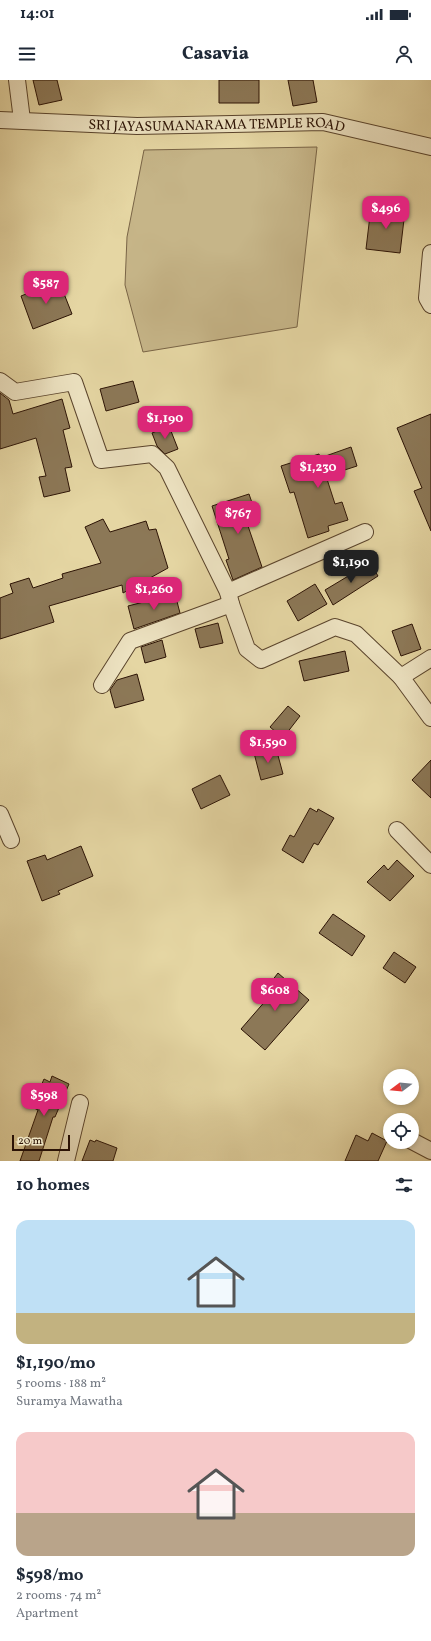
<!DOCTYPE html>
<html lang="en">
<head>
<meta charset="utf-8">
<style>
  :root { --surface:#fff; --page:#f6f6f7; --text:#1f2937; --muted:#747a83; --accent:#db2777 }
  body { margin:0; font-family:Vollkorn,serif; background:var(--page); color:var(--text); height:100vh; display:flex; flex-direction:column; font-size:15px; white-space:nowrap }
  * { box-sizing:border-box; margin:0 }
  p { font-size:13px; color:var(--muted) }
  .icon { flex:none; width:22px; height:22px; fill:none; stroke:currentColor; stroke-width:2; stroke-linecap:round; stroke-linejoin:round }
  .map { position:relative; height:1081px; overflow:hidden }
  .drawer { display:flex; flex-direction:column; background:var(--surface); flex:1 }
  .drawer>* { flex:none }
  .needle { width:26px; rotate:254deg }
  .controls { position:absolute; left:383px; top:989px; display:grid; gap:8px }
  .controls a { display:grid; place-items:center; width:36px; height:36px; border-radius:50%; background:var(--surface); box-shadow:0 2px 6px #0003; font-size:20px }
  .scale { position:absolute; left:12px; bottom:10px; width:58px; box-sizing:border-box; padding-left:4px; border:2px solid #2c1305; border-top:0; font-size:11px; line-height:14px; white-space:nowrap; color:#2c1305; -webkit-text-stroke:3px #eee4c3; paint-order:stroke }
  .price { position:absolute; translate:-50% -34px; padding:0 9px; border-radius:8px; background:var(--accent); color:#fff; font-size:13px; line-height:26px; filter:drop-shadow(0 1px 2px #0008) }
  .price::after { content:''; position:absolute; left:50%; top:24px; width:12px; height:9px; margin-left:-6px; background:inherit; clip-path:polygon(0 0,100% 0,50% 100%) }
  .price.current { background:#222; color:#fff }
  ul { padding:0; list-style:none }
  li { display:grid; align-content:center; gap:8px; height:212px; padding:0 16px }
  li span { display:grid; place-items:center; height:124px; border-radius:12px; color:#555 }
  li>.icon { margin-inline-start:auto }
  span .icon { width:72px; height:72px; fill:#fffc; stroke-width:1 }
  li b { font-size:17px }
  h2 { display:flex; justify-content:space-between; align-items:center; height:48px; padding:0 16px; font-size:17px }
  .status { display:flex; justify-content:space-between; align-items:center; height:28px; padding:0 20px; background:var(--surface); direction:ltr }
  .status svg { height:11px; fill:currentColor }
  header { display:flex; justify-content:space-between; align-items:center; height:52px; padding:0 16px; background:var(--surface); font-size:18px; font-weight:800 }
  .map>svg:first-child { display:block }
</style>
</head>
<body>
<div class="status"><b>14:01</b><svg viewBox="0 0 49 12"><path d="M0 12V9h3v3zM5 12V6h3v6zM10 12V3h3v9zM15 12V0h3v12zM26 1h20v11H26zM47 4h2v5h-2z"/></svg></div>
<header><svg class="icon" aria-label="menu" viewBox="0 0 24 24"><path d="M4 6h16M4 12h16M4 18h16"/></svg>Casavia<svg class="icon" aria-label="person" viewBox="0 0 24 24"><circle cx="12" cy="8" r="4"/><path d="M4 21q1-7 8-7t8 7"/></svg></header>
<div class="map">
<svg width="431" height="1081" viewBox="0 0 431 1081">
  <rect width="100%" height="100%" fill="#e5d6a3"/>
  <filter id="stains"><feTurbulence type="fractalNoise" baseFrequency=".005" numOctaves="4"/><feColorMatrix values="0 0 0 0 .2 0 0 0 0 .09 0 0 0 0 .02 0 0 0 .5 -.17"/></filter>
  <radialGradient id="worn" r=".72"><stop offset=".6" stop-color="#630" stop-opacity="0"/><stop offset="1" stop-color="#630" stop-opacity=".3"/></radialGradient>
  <!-- green -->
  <path fill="#c6b588" stroke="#796446" d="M317,67L297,247L143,272L125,205L127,157L144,70Z"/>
  <!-- building -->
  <path fill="#8c7857" stroke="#2c1305" d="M33,0H57L62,20L39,25Z
    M219,0H259V23H219Z
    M288,0H313L317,22L293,26Z
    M371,127L405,131L400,173L366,169Z
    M59,201L72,234L33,249L21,216Z
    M133,301L139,322L106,331L100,309Z
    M0,313L9,320L13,334L62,319L70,348L63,350L72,387L65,388L70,411L44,417L39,397L46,396L36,358L0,369Z
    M431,334V451L414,411L422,408L397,348Z
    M169,346L178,369L165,374L157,366L152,353Z
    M351,367L357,386L326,396L335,424L342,422L348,440L328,446L329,451L308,458L294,412L290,413L281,386L319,374L320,378Z
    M249,414L259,443L248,446L262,487L233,500L226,480L229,479L212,426Z
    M103,439L110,452L146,441L149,450L156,449L168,488L123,513L122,505L49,526L54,542L0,559V518L13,513L10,504L29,498L33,508L63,498L62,494L101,483L85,447Z
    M370,483L378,496L333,525L325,510Z
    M315,504L327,524L298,541L287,521Z
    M175,514L180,533L134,549L128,526Z
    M218,543L223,563L200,568L195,549Z
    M412,544L421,569L401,576L392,551Z
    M162,560L166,577L145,583L141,567Z
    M345,571L349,591L304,601L299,581Z
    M137,594L144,620L115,628L110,610L117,600Z
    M288,626L300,636L283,658L270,647Z
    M276,668L283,694L261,700L254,673Z
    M431,680V718L412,700Z
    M220,695L230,715L201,729L192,709Z
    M310,728L317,732L318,729L334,738L318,765L314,763L303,783L282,770L290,755L294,757Z
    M81,766L93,796L58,811L60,814L42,821L27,781L45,775L47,780Z
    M397,780L414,796L390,821L367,802L384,785L388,790Z
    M333,834L365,856L352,876L319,853Z
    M394,872L416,887L405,903L383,888Z
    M278,893L309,920L265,970L241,949L274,911L268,906Z
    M52,996L69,1004L55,1037H53L39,1081H20L38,1030L32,1027L44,999L50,1002Z
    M372,1053L387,1061L378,1081H345L356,1055L368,1061Z
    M90,1060L95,1062L96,1060L117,1068L113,1081H82Z"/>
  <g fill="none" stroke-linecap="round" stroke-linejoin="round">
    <!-- minor casing -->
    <g stroke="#5a442c" stroke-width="18">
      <g id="minor">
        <path d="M17,0L22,40"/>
        <path id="s1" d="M0,40L137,46L323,42L431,67"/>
        <path d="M431,173L427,218L431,225"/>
        <path d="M0,301L15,312L74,302L101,380L152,374L167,388L228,512L231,524L247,569L261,580L335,547L356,554L401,597L431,578"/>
        <path d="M228,512L365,452"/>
        <path d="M401,597L431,638"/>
        <path d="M102,605L130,561L231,524"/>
        <path d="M0,734L11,760"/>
        <path d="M397,750L431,785"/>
        <path d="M412,1061L431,1071"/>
        <path d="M66,1081L80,1023"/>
      </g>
    </g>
    <!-- minor -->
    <use href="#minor" stroke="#eee4c3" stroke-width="16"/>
  </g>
  <g text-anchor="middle" stroke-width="3" stroke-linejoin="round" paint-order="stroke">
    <!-- street labels -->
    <g font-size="14" fill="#2c1305" stroke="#eee4c3">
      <text dy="5" stroke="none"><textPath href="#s1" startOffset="217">SRI JAYASUMANARAMA TEMPLE ROAD</textPath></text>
    </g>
  </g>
  <rect width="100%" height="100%" filter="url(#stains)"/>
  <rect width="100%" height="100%" fill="url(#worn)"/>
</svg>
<div class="controls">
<a><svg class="needle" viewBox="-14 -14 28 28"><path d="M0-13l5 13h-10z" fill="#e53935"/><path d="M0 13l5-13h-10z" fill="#747a83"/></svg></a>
<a><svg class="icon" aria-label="locate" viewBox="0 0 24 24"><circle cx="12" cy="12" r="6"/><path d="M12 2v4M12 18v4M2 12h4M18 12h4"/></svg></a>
</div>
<div class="scale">20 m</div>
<b class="price" style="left:386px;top:150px">$496</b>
<b class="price" style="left:46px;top:225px">$587</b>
<b class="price" style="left:165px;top:360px">$1,190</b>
<b class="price" style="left:318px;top:409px">$1,230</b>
<b class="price" style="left:238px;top:455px">$767</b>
<b class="price current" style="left:351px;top:504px">$1,190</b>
<b class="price" style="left:154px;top:531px">$1,260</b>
<b class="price" style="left:268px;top:684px">$1,590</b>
<b class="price" style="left:275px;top:932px">$608</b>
<b class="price" style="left:44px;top:1037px">$598</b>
</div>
<section class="drawer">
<h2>10 homes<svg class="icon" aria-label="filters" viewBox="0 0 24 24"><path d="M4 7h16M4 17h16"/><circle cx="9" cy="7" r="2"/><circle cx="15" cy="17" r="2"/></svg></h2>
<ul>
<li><span style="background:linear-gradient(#bfe0f5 75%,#c2b280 0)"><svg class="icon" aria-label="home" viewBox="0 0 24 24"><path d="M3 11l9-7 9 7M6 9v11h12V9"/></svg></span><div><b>$1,190/mo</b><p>5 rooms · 188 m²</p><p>Suramya Mawatha</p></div></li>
<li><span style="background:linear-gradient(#f6c9c9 65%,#b9a48a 0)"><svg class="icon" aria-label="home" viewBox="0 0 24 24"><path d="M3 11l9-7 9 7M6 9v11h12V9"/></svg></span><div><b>$598/mo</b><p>2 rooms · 74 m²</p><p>Apartment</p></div></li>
</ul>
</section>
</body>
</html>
